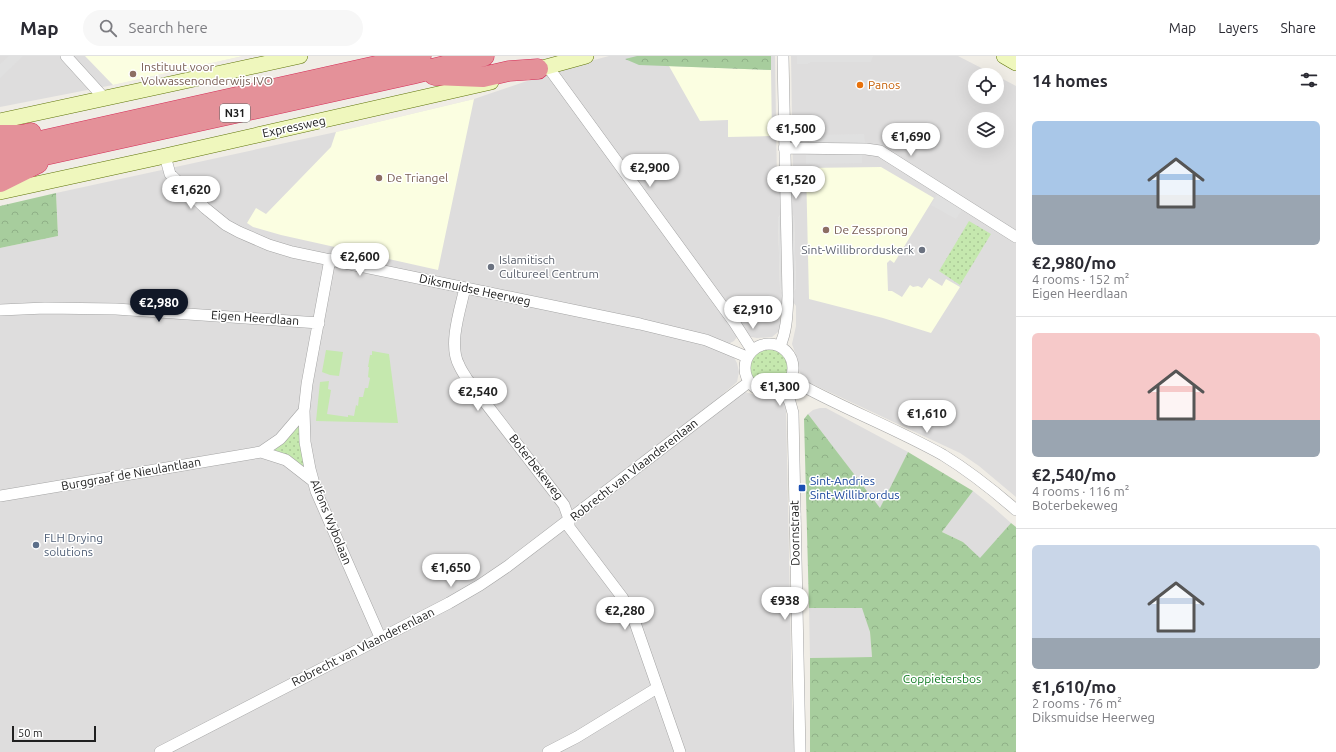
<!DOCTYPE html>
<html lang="en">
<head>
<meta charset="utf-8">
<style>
  :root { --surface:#fff; --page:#f7f7f7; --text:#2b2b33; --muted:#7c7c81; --line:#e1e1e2; --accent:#111827 }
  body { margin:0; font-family:Ubuntu,sans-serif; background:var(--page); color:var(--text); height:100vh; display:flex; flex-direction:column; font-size:15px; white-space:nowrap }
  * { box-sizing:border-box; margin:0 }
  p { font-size:13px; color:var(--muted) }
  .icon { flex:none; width:22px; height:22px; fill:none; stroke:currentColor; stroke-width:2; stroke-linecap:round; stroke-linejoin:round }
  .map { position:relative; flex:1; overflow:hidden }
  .side { display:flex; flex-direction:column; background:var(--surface); width:320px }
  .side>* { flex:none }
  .tools { position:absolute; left:968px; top:12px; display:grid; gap:8px }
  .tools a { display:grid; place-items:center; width:36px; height:36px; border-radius:50%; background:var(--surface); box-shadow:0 4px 16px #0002; font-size:20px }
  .scale { position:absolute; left:12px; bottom:10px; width:84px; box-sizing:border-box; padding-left:4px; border:2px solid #202020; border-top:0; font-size:11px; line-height:14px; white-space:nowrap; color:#202020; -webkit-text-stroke:3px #fff; paint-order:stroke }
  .price { position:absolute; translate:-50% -34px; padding:0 9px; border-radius:14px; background:#fff; color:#222; font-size:13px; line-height:26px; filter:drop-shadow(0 1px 2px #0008) }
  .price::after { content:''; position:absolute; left:50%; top:24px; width:12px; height:9px; margin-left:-6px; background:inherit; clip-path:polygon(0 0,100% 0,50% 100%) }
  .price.on { background:var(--accent); color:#fff }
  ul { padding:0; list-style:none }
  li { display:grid; align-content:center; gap:8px; height:212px; padding:0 16px }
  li+li { border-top:1px solid var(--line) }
  li span { display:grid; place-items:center; height:124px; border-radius:6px; color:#555 }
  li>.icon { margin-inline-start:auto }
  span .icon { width:72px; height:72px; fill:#fffc; stroke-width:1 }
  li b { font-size:17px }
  h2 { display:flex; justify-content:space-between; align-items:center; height:48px; padding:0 16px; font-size:17px }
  header { display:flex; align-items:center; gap:24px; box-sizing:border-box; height:56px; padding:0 20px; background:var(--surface); border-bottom:1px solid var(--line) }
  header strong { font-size:19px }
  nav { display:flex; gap:22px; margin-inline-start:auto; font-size:14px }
  .search { width:280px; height:36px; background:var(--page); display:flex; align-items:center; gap:10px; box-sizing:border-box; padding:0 14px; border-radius:22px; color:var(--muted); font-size:15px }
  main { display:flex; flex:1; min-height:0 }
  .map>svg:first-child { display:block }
</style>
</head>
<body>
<header>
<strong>Map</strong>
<div class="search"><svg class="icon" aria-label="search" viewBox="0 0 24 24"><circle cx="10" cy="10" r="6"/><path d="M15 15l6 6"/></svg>Search here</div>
<nav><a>Map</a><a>Layers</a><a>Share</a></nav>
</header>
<main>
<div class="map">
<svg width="1016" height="696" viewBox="0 0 1016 696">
  <defs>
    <pattern id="grass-dots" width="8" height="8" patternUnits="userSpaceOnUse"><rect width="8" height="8" fill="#c5e8ae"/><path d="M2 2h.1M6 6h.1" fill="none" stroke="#a9c795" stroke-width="1.8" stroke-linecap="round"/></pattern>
    <pattern id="forest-crowns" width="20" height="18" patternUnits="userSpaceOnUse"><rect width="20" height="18" fill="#a7cd9d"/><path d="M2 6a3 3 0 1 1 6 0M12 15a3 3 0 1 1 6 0" fill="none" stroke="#8fb087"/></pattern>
  </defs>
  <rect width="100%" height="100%" fill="#f0ede6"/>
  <!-- residential -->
  <path fill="#dedddd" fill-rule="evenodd" d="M0,0H243L113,29L0,51Z
    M609,0H775L777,127L780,131L781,158L778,162L780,232L782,236L783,246L780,250V272L778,276L772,281L757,282L751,281L743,271L736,279L737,281L734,285L730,287H726L737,307L739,316L737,326L723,338L730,347L745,336L762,341L780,342L784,345L786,353L792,645L795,696H0V192L58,180L56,137L336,76L474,43L568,11Z
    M791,0H958L995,19H975V41H997V20L1016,30V441L979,410L960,397L810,327L804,323L799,315L798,305L792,288L796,270V250L793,246V236L796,232L794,161L791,157V131L793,127ZM975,63H997V85H975Z
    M820,352H826L908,396L880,453L808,358L813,354Z
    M973,435L993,451L1011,467L980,503L963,486L942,476Z
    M809,552H863L870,576L872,601L810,602Z"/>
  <!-- education -->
  <path fill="#fbfee1" d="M85,0H243L113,29Z
    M669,10L771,14L772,80L728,81V64L700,65Z
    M474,43L438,214L281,179L253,171L247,167L256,152L266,158L331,91L336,76Z
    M881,111L934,142L894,207L890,204L887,207L888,235H892L902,241L910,229L913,231L918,230L922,232L929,222L942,230L946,223L960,231L931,277L883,262L809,243L806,112Z"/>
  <!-- grass -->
  <path fill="url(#grass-dots)" d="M969,165L991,178L960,229L939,215Z
    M749 312a20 20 0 1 1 40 0a20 20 0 1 1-40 0Z
    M300,369L305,410L304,411L271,396Z"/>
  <!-- forest -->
  <path fill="url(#forest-crowns)" d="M637,0H771V14L639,9L625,3Z
    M56,137L58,180L0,192V150Z
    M808,358L880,452L908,396L973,435L942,476L963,486L980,502L1011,467L1016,471V696H810V602L872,601L870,576L862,552H809L804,363Z"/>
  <!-- garden -->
  <path fill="#c5e8ae" d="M326,294L343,296L339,320L330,319L322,316Z
    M372,295L389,298L398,367L316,365L320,326L329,325L328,333L331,334L327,358L348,361V359L354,360L356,349L358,350L359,341H363L365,332H368L370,322L368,321L369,311H368L370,299H372Z"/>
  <!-- parking -->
  <path fill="#e0e0e0" d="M9,0H23L0,22V8Z
    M797,0H873L871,6H811L807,8H797Z
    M864,78L865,88L809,89V79Z
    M862,98V107L806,108V99Z
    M938,137L963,152L956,163L931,149Z
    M791,157L794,161L796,232L793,236Z
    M781,158L782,236L780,232L778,162Z"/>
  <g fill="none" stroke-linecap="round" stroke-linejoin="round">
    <!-- street casing -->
    <g stroke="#a4a4a4" stroke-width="12">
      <path id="street" d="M66,0L105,43
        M548,11L734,266L752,294
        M784,92L866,93L880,95L1016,181
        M165,100L170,118L205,152L226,169L239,176L269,189L292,196L640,268L706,284L747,301
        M330,203L307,328L304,355L305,386L310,413L316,435L380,581
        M465,232C460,254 448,289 459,309C461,314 464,318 467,323L564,449L569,463V471L622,541L633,561L680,696
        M0,254L45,252L116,253L319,267
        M745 312a24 24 0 1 1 48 0a24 24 0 1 1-48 0Z
        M780,290C787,274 787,258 788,240L783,0
        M790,323C839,351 893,371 943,399C969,415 993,434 1016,454
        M782,332L790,346L793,357L800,696
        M261,396L286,404L313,425
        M0,440L261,396L280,383L304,355
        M160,696L449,547L480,529L508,510L749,326
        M548,696L577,681L657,632"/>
    </g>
    <!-- secondary casing -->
    <g stroke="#5f7409" stroke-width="16">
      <path id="secondary" d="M1004,0L1016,7
        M528,16L586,0
        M0,65L300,0
        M0,136L165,100L491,26"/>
    </g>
    <!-- highway casing -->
    <g stroke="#d52d57" stroke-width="21">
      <path id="highway" d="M434,19L483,21L509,15L538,13
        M0,79H22L31,77
        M0,94L421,0
        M0,109L412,18L484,0
        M0,126L38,107"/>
    </g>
    <!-- street -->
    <use href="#street" stroke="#fff" stroke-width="11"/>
    <!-- secondary -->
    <use href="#secondary" stroke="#eff7bd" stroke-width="15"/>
    <!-- highway -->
    <use href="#highway" stroke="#e49199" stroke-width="20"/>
  </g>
  <!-- markers -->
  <g fill="#8d6e63" stroke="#fff" stroke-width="1.5">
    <circle cx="133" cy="18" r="4"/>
    <circle cx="379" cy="122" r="4"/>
    <circle cx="826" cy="174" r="4"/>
  </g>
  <circle fill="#e8710a" stroke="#fff" stroke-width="1.5" cx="860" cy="29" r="4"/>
  <g fill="#6b7280" stroke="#fff" stroke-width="1.5">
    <circle cx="922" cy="194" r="4"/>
    <circle cx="491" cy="211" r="4"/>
  </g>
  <rect fill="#1a4fb4" stroke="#fff" stroke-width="1.5" x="798" y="428" width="8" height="8" rx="2"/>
  <circle fill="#5c6f8a" stroke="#fff" stroke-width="1.5" cx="36" cy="489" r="4"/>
  <g text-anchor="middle" stroke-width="3" stroke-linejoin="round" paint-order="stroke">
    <!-- shield labels -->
    <rect fill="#fff" stroke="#636363" stroke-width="1" x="220" y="48" width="30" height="18" rx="3"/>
    <g font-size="11" font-weight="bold" fill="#202020">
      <text x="235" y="61">N31</text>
    </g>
    <!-- education labels -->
    <g font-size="12" fill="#785e54" stroke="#fff" text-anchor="start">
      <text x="141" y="15">Instituut voor<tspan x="141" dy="14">Volwassenonderwijs IVO</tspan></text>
      <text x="387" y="126">De Triangel</text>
      <text x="834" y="178">De Zessprong</text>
    </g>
    <!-- food labels -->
    <g font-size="12" fill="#c56008" stroke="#fff" text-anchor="start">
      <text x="868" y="33">Panos</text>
    </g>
    <!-- street labels -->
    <g font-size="12" fill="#202020" stroke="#fff">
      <text transform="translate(294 71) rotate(-12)" y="4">Expressweg</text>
      <text transform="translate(475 234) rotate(12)" y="4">Diksmuidse Heerweg</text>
      <text transform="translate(255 262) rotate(4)" y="4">Eigen Heerdlaan</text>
      <text transform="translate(536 411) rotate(52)" y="4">Boterbekeweg</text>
      <text transform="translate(634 414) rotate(-38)" y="4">Robrecht van Vlaanderenlaan</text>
      <text transform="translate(131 418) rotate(-10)" y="4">Burggraaf de Nieulantlaan</text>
      <text transform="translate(331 466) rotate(68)" y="4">Alfons Wybolaan</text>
      <text transform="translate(795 477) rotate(-91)" y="4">Doornstraat</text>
      <text transform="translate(363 591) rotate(-27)" y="4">Robrecht van Vlaanderenlaan</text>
    </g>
    <!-- worship labels -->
    <g font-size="12" fill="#5b616d" stroke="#fff" text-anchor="end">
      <text x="914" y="198">Sint-Willibrorduskerk</text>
      <text x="499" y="208" text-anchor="start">Islamitisch<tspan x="499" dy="14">Cultureel Centrum</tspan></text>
    </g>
    <!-- transit labels -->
    <g font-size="12" fill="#164399" stroke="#fff" text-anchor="start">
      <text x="810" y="429">Sint-Andries<tspan x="810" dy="14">Sint-Willibrordus</tspan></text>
    </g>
    <!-- service labels -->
    <g font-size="12" fill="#4e5e75" stroke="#fff" text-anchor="start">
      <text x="44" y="486">FLH Drying<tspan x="44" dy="14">solutions</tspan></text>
    </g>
    <!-- park labels -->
    <g font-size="12" fill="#107b22" stroke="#fff">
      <text x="942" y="627">Coppietersbos</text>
    </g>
  </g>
</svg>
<div class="tools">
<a><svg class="icon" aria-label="locate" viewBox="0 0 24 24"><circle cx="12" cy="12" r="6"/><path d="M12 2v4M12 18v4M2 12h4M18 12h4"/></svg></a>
<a><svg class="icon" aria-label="layers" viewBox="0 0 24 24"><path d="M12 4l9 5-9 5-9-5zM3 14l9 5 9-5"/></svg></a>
</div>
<div class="scale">50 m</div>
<b class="price" style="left:796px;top:93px">€1,500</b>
<b class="price" style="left:911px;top:101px">€1,690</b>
<b class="price" style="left:650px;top:132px">€2,900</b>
<b class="price" style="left:796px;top:144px">€1,520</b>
<b class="price" style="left:191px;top:154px">€1,620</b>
<b class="price" style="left:360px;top:221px">€2,600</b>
<b class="price on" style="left:159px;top:267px">€2,980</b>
<b class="price" style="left:753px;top:274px">€2,910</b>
<b class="price" style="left:780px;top:351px">€1,300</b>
<b class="price" style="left:478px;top:356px">€2,540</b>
<b class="price" style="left:927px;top:378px">€1,610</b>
<b class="price" style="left:451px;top:532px">€1,650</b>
<b class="price" style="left:785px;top:565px">€938</b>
<b class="price" style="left:625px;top:575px">€2,280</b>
</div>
<section class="side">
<h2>14 homes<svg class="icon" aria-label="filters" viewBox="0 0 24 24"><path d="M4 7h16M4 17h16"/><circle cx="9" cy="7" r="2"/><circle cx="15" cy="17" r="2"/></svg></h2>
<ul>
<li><span style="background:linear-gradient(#a9c7e8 60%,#9aa5b1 0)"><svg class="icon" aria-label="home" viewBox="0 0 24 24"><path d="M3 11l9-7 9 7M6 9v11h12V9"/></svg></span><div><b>€2,980/mo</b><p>4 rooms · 152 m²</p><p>Eigen Heerdlaan</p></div></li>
<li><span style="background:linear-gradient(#f6c9c9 70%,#9aa5b1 0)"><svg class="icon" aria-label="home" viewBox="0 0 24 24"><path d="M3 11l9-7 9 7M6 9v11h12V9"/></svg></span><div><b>€2,540/mo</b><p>4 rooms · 116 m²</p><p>Boterbekeweg</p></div></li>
<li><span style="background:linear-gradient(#c9d6e8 75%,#9aa5b1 0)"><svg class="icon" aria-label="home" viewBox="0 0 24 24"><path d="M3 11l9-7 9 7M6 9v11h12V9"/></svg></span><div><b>€1,610/mo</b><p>2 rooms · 76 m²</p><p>Diksmuidse Heerweg</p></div></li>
</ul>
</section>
</main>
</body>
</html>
